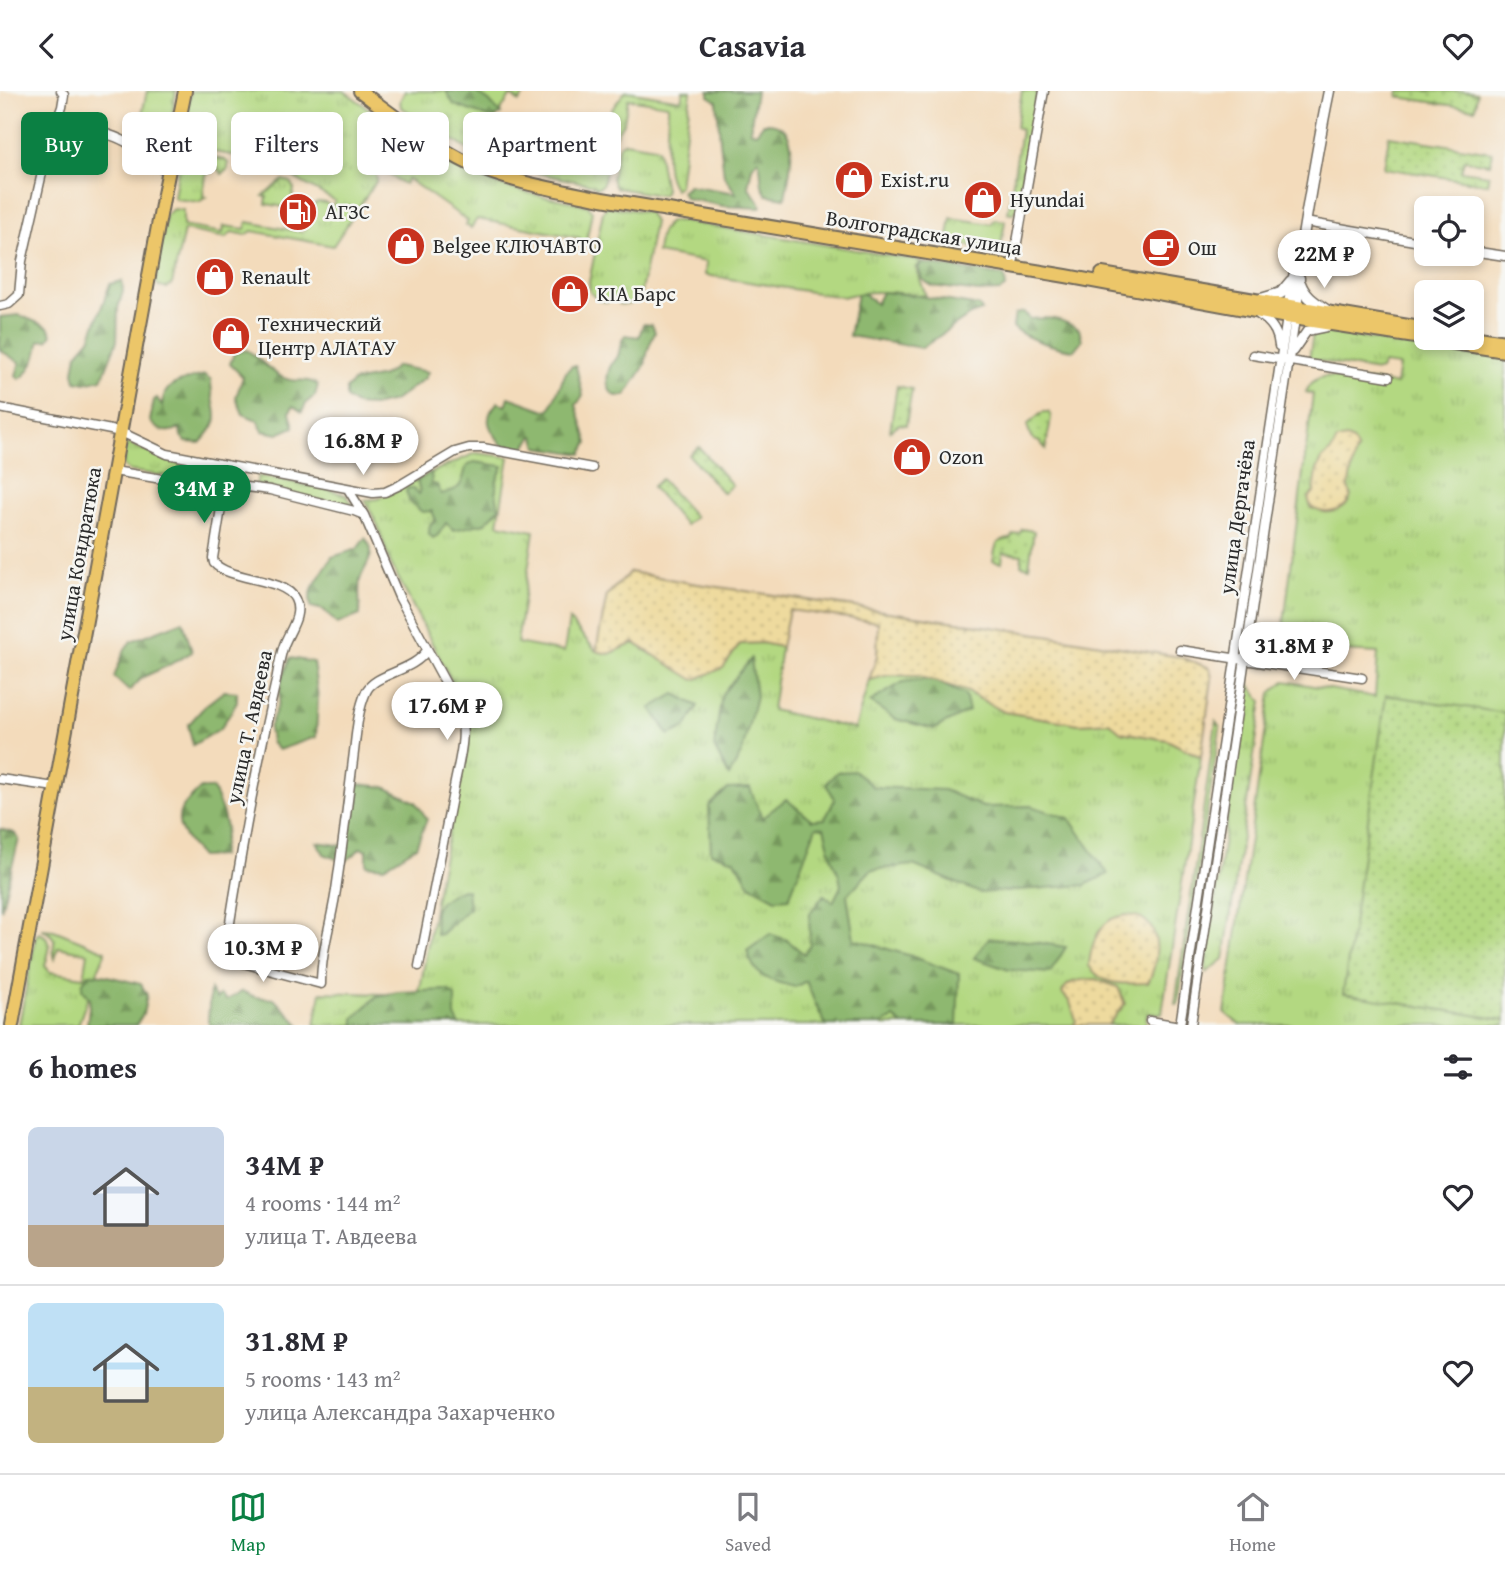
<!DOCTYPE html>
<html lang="en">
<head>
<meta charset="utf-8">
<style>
  :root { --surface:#fff; --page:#f7f7f7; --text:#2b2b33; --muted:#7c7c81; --line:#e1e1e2; --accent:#0b8043 }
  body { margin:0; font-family:"Gentium Book Plus",serif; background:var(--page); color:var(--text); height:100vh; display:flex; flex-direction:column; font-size:26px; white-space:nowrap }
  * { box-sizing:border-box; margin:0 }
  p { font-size:23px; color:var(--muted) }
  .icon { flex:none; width:38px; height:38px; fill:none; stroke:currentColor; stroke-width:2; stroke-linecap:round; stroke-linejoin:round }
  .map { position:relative; height:934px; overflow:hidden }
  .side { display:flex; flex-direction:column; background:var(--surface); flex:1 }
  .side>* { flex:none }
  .top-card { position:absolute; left:21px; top:21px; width:700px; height:63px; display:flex; gap:14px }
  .controls { position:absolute; left:1414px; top:105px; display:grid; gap:14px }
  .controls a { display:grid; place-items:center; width:70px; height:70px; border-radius:10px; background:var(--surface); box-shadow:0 4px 10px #0003; font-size:35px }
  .price { position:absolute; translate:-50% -60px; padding:0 16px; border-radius:24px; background:#fff; color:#222; font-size:23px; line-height:46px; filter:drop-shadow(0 2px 4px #0008) }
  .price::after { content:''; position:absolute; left:50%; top:42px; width:21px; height:16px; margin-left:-10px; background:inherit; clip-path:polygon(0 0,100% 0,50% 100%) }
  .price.current { background:var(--accent); color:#fff }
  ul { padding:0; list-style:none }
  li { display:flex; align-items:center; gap:21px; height:175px; padding:0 28px }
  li+li { border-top:2px solid var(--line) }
  li span { display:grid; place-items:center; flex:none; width:196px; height:140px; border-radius:10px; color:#555 }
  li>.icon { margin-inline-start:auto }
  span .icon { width:84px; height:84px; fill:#fffc; stroke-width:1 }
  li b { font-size:30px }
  h2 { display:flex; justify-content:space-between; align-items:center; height:84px; padding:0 28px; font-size:30px }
  .chip { padding:0 24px; border-radius:10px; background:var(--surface); box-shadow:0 4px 10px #0003; font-size:24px; line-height:63px }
  .chip.current { background:var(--accent); color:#fff }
  header { display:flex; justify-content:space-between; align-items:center; height:91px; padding:0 28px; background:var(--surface); font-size:32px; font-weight:700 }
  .dock { display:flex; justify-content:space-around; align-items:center; height:98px; border-top:2px solid var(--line); background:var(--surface); font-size:19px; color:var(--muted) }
  .dock a { display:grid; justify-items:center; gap:4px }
  .dock .current { color:var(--accent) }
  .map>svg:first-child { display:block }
</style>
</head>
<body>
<header><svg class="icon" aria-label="back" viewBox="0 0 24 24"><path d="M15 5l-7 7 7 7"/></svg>Casavia<svg class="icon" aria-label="heart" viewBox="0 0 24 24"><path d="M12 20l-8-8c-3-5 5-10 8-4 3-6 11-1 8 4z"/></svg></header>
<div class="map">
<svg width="1505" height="934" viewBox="0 0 1505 934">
  <defs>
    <pattern id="grass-tufts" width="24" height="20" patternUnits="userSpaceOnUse" patternTransform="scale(1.75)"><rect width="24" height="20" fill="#b3d881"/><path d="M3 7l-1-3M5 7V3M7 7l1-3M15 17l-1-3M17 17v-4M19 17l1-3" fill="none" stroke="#9aba70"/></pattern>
    <pattern id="forest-firs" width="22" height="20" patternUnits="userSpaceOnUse" patternTransform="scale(1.75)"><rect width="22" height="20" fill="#8eb86f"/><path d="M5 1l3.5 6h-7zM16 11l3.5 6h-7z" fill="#74965b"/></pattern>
    <pattern id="sand-dots" width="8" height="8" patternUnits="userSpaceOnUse" patternTransform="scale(1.75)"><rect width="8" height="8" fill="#eeda9e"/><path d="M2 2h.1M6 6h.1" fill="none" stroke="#cb8" stroke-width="1.8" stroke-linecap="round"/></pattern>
    <pattern id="park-dots" width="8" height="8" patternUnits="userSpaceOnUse" patternTransform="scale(1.75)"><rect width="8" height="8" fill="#b3d881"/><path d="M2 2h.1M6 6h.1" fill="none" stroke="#9aba70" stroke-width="1.8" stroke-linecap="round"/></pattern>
  </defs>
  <rect width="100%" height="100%" fill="#f6f6f2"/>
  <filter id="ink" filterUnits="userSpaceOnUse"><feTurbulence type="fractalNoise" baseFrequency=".0143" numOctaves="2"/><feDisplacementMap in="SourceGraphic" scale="14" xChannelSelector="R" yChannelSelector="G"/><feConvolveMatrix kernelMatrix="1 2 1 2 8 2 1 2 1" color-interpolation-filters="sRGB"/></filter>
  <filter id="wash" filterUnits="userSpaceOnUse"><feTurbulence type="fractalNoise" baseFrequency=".00686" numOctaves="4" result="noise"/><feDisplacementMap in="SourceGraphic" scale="28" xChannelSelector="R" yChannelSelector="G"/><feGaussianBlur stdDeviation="1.57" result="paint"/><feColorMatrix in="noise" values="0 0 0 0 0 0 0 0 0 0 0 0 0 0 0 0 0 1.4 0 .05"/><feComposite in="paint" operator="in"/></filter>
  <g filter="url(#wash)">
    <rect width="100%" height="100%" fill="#f3dbbb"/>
    <!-- grass -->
    <path fill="url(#grass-tufts)" stroke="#6f8256" stroke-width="2" d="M147,0H176L165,68L158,71C146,70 138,63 136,52Z
      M191,0H344L393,35L396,40V46C387,58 372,73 377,89L333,155L252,140L246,144L232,141L226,147L184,139L172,193L167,197C160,197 157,195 155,189L166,124L173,118L183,119V135L223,142L224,135L245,138L247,131L302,141C311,136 311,123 313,114L318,111L326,112L331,116L335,110L268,72L259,69L187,56L183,54L181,46Z
      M405,0H527L519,11L511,4L481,50L484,53V58L479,63H475L401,16L400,10Z
      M627,0L681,9L683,0H691L679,95L675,98C660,83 669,35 668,14L628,8L624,31L611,51L604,90L601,95L596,97L594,94L514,77L491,66V62C496,53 505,31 518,34C521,35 524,37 528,39L532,36H536L579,64L623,3Z
      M1022,0H1036L1037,3L1017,117L1013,122H1008L1021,39L1016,36Z
      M406,50C423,51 436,63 449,72C477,88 509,98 541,105C557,108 573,110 588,115L592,120L586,152L583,154L580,147L477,128L471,137L466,134L468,130L408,88L404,93L386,82V77Z
      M625,51L655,56L658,58L665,99L663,103L659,104L617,97L614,94L612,87L618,56L620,53Z
      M181,61L225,69L228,72V78L222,83L217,77L206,84L203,105L206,106L199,111L176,108L174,106Z
      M283,89L290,91L294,98L291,117L266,113L267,106L263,105Z
      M607,115L648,121L654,131L640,206C634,213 628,214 619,213V209L609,208L608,211L598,209L590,201L589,191L603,121Z
      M951,127L991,133L995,128L1005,130L1000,160L947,151Z
      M672,130H681L922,170L916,177L926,205C896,201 872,198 842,206L705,184L706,171L657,162C659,148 659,137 672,130Z
      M1325,241L1471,264L1474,259L1505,265V934H1240L1225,922L1271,602L1285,590L1375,606L1378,562L1344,560L1329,562L1281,555L1313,303L1306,301C1309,294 1315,288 1322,286C1330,284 1337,287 1345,288C1363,290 1379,289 1396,294L1399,275L1383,273L1381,278L1377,280L1309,268L1313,243Z
      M128,353L167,368L194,373L195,381L193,385L181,387L130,380L123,375L125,355Z
      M476,362L509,366L498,433L534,440L517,552L564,561L569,529L596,560L609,563L634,552L653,564L723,577L740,553L762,552L781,556L772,619L855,638L869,589L889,584L918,585L966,600L1004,621L1079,633L1109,631L1122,641L1167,649L1201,666L1162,922L1147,923L1146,934H315L321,901L415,904L421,893L439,788L468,653V630L462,610L391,473L377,433L365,409L378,408L439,378Z
      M258,385L327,398L346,404L356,418L256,394Z
      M1247,590L1262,610L1224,868L1206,882V870Z
      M1216,631L1220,637L1178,913H1175Z
      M42,838L54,839L106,860L95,886L78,934H19L36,845L39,842C56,848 48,862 45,875L50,881L84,886L88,862L58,856L55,868C49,853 63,849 42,838Z"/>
    <!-- forest -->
    <path fill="url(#forest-firs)" stroke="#5c724d" stroke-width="2" d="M446,0H474L489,10L501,23L491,27L454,14Z
      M709,0H756L750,39L756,42L764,32C805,30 789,82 785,107L767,104C757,91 764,83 758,68L752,76L748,95L761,114L760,117L723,115L685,107L681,100L688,94L736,102L724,85L720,50L717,10L709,5Z
      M923,172L1004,185L1006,196L1000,200L979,201L932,195L922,188L918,176Z
      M122,190L123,200L118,217L117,250L102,288L85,292L76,290L74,281L77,263L90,248L110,193Z
      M882,201L913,204L979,215L982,220L970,224L922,257L849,245L857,203H865L876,213Z
      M1024,221L1030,228C1053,226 1059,227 1079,238L1082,249L1074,259C1057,257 1025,248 1013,236L1015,223Z
      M19,224L48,236L52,243L48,249L39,250C39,262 30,283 19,288L16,284L20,272L0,259V226Z
      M643,233L652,234L655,241L648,258L645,274L626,304C607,310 604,289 611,274C613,270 616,270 618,265C621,257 619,252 625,244L639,246Z
      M247,259C261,268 273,285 290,289C302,291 306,287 318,294L315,305L307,311L302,321L293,315L290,321L294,336L278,343L263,340L257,329L243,323L236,306L243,286L230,273L234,262Z
      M397,275L428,281L425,287L394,310L373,315L356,314L346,307V298L353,291L383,285Z
      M572,275H576L583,305L576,314L588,352L582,363L538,356L535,346L533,345L524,357L503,355C490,339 481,328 498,311L506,315L509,306L545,319L550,318L566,281Z
      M205,284L211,289C211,322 228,323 200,352L186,351L181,345L180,337C167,343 158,341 150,330L154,309L157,307L162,315C163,289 185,290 205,284Z
      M474,371L503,375C502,379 500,382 498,386C494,395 497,408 499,418L485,432L454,439L446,432L438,444L433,447L429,443C429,436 429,432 436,429L432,420L422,421L410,411L406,400L408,397H412L419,403L420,401L417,390L431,381L432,393L437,394L441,403C461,399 462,394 466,376Z
      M365,447C379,464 365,472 360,489C358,500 360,513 360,524L337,533L324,519L311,516L310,506L313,496L332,466L357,458Z
      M183,530L192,561L165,576L143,586L129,600L114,586L125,558L131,550Z
      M290,567L313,571L318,606L316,646L278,659L271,651L269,637L279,611L281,590Z
      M751,568L756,605L742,661L729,685L714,656L722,603Z
      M931,588L965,604L969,620L934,638L895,628L870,611L903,591Z
      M224,600L237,601V611L221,637L193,654L188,634L206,614Z
      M675,603L698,615L686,636L669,644L651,617Z
      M855,680L873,696L944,699L983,716L1031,715L1069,727L1108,783L1085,794L980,802L913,774L871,779L847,804L854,848L908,864L959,883L957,934H903L894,927L880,934H826L817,917L806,890L795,896C769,889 756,889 747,860L770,843L787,849L804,863L810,854L809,823L824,804L833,811L841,795L839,784L832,768L824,737L816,736L789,807L776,808L750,794L735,769L711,762L709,715L728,698L750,697L762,727L786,708L812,729L825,728L835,708L826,693L837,681Z
      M358,693L385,696L416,711L427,728L416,756L384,776L367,774V759L360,757L354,764L344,771L324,763L317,751L345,755L354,704Z
      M201,697L213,698L222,720L226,737L221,765L201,766C191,754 171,735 182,717C187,710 195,703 201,697Z
      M0,738L14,742L19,748L1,819Z
      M463,798L467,799L469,817L441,843L436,844C436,837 434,827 435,820C438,809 453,801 463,798Z
      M989,847L1028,850L1066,856L1050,882L1009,879L974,867Z
      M89,883L103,884L141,893L147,904L143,923L136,934H87L90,907L82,898L83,891Z
      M210,899L216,908L220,904L226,909L242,900L255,906L274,908L300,934H210L208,930Z
      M447,899L455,905V925L459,934H354V927L377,905L398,901Z"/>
    <!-- sand -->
    <path fill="url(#sand-dots)" stroke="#8c8264" stroke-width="2" d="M1346,347C1353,349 1355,352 1357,359C1354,365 1349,391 1349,397C1349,399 1350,401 1351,403C1351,411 1344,416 1338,419C1327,423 1321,421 1311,417L1308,407L1314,401L1317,379L1322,368L1332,359L1337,349Z
      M630,481L691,492L1052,545L1180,566L1210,577L1212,588L1201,666L1167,649L1121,641L1109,631L1079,633L1004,621L966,600L918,585L889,584L869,589L877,565L878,531L789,519L781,556L762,552L740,553L723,577L694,589L634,552L609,563L596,560L607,504Z
      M1126,824C1132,825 1138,825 1143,828C1163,842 1157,874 1148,892C1124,893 1104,896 1089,875C1090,859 1096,838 1110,829C1114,826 1122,825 1126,824Z
      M1095,888L1118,896L1125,913L1108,934H1073L1076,930L1070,911L1062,902C1067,888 1082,889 1095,888Z"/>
    <!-- park -->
    <path fill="url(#park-dots)" stroke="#6f8256" stroke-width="2" d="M1399,0H1462L1477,2L1475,18L1398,6Z
      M1389,45L1492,61L1490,73L1464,69L1461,80L1489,84L1487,93L1384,77Z
      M897,295L912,298L906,334L899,333L890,340Z
      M1043,321H1049L1051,326L1046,358L1040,351L1034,349L1031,346L1027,334Z
      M699,356L732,394L723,402L689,364Z
      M661,388L695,426L685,434L652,396Z
      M1022,438L1034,440L1029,476L1021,474L1022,464L1003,462L1002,472L993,470C996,455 994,450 1010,448L1013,444L1020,442Z
      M1386,604L1505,622V929L1343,903Z"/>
  </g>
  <g filter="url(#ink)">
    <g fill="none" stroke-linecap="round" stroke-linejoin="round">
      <!-- minor casing -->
      <g stroke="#71695d" stroke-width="11">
        <path id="minor" d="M58,32C80,37 106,40 126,51C134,55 133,62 138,68C145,76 160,77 169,78
          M1305,131L1426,152
          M1472,160L1505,165
          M1014,168L1044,0
          M0,215L9,213L19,204L22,170L49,51L62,16L64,4L61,0
          M1259,224C1271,231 1278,241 1279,255
          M1293,260L1307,240L1326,236
          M1253,264L1389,286
          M0,317L121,341L167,363L373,402L385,401L400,394L455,361L469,357H483L592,377
          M114,380L180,391L198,390L270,399L354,420L364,424L367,431L399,506L458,615C468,640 460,666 455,691L419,875
          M223,393L221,417L213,467L214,472C230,490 284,486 295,508C303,524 289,540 284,554C280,565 278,578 276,590C255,680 239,772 225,863L228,868L321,893C321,859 333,826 337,792C343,751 348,710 353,669C356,647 357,621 366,601C374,582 414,581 427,559
          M348,398L364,424
          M1180,559L1362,587
          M0,688L55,696
          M1150,930L1174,934
          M1180,934L1287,226
          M1191,934L1295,228"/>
      </g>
      <!-- tertiary casing -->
      <g stroke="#71695d" stroke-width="13">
        <path id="tertiary" d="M1300,192C1305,206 1316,212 1328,220
          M1261,208L1281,202L1291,190
          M1288,220C1291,194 1298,170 1303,145C1311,96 1319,48 1329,0
          M1296,221L1299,187"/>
      </g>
      <!-- primary casing -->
      <g stroke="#71695d" stroke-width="16">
        <path id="primary" d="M360,0C395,26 432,55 472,74C513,92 558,99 602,108L1066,185L1287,226L1505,260
          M1102,183L1426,238
          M1472,246L1505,251
          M12,934L163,108L185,0"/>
      </g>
      <!-- minor -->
      <use href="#minor" stroke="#fff" stroke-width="8"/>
      <!-- tertiary -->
      <use href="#tertiary" stroke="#fff" stroke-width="10"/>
      <!-- primary -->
      <use href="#primary" stroke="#ecc669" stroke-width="12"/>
    </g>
  </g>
  <!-- icons -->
  <defs>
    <g id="shop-disc" transform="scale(2.0125)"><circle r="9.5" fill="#c8321e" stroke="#f6f6f2"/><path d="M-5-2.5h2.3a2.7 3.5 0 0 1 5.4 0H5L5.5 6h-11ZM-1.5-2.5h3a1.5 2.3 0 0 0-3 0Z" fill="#fff"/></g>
    <g id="fuel-disc" transform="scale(2.0125)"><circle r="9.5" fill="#c8321e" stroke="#f6f6f2"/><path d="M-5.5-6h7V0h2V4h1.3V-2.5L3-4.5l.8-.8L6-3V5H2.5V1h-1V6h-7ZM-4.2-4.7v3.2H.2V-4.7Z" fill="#fff"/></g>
    <g id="cafe-disc" transform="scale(2.0125)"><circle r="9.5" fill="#c8321e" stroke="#f6f6f2"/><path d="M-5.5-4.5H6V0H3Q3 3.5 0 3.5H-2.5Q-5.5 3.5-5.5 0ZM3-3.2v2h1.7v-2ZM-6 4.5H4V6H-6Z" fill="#fff"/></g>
  </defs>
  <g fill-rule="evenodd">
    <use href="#shop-disc" x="854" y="89"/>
    <use href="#shop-disc" x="983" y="109"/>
    <use href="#fuel-disc" x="298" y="121"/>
    <use href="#shop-disc" x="406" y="155"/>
    <use href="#cafe-disc" x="1161" y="157"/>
    <use href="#shop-disc" x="215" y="186"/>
    <use href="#shop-disc" x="570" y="203"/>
    <use href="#shop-disc" x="231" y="245"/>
    <use href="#shop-disc" x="912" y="366"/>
  </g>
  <g text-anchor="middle" stroke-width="5" stroke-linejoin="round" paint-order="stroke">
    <!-- poi labels -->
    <g font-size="21" fill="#2b2b2b" stroke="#f6f6f2" text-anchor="start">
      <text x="881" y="96">Exist.ru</text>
      <text x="1010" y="116">Hyundai</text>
      <text x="325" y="128">АГЗС</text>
      <text x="433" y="162">Belgee КЛЮЧАВТО</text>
      <text x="1188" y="164">Ош</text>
      <text x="242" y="193">Renault</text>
      <text x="597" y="210">KIA Барс</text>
      <text x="258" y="240">Технический<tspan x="258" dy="24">Центр АЛАТАУ</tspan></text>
      <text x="939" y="373">Ozon</text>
    </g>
    <!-- street labels -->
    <g font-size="21" fill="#2b2b2b" stroke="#f6f6f2">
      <text transform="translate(924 142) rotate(9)" y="7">Волгоградская улица</text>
      <text transform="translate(1237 426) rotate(-82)" y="7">улица Дергачёва</text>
      <text transform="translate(79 463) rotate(-80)" y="7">улица Кондратюка</text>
      <text transform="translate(249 636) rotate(-78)" y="7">улица Т. Авдеева</text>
    </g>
  </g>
</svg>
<div class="controls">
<a><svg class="icon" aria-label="locate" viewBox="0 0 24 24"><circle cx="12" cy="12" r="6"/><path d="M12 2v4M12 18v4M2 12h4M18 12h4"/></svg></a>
<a><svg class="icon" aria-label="layers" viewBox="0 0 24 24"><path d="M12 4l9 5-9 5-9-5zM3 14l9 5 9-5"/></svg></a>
</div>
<b class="price" style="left:1324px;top:199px">22M ₽</b>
<b class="price" style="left:363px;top:386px">16.8M ₽</b>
<b class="price current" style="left:204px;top:434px">34M ₽</b>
<b class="price" style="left:1294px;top:591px">31.8M ₽</b>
<b class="price" style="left:447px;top:651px">17.6M ₽</b>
<b class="price" style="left:263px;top:893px">10.3M ₽</b>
<div class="top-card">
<a class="chip current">Buy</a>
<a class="chip">Rent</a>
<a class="chip">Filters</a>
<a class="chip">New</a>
<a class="chip">Apartment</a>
</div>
</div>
<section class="side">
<h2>6 homes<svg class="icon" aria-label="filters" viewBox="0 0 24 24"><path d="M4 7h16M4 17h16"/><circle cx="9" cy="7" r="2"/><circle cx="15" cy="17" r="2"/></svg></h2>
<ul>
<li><span style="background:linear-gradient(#c9d6e8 70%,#b9a48a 0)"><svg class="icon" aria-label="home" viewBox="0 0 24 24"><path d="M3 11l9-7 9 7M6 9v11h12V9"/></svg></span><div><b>34M ₽</b><p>4 rooms · 144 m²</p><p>улица Т. Авдеева</p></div><svg class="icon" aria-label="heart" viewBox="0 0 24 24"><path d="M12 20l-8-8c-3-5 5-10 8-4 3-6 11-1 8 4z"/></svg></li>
<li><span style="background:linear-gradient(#bfe0f5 60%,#c2b280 0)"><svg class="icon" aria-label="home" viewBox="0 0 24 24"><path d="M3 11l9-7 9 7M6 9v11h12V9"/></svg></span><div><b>31.8M ₽</b><p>5 rooms · 143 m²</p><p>улица Александра Захарченко</p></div><svg class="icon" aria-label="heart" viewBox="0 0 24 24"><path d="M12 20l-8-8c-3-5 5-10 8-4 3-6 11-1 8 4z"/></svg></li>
</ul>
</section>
<nav class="dock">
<a class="current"><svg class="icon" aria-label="map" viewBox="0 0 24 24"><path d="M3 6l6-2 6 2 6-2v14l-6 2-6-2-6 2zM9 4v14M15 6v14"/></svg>Map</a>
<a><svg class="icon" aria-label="saved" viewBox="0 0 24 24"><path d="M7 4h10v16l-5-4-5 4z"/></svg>Saved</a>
<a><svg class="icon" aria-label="home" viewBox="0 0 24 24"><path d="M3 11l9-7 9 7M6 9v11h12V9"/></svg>Home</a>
</nav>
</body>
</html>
